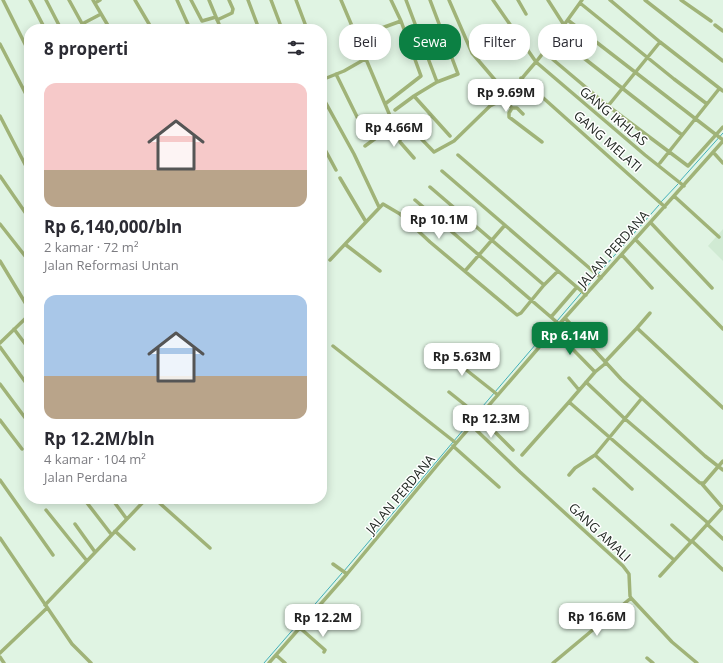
<!DOCTYPE html>
<html lang="id">
<head>
<meta charset="utf-8">
<style>
  :root { --surface:#fff; --page:#f7f7f7; --text:#2b2b33; --muted:#7c7c81; --accent:#0b8043 }
  body { margin:0; font-family:"Open Sans",sans-serif; background:var(--page); color:var(--text); height:100vh; display:flex; flex-direction:column; font-size:15px; white-space:nowrap }
  * { box-sizing:border-box; margin:0 }
  p { font-size:13px; color:var(--muted) }
  .icon { flex:none; width:22px; height:22px; fill:none; stroke:currentColor; stroke-width:2; stroke-linecap:round; stroke-linejoin:round }
  .map { position:relative; flex:1; overflow:hidden }
  .details { position:absolute; left:24px; top:24px; width:303px; height:480px; display:flex; flex-direction:column; background:var(--surface); border-radius:16px; box-shadow:0 2px 10px #0003 }
  .details>* { flex:none }
  .top-card { position:absolute; left:339px; top:24px; width:324px; height:36px; display:flex; gap:8px }
  .price { position:absolute; translate:-50% -34px; padding:0 9px; border-radius:8px; background:#fff; color:#222; font-size:13px; line-height:26px; filter:drop-shadow(0 1px 2px #0008) }
  .price::after { content:''; position:absolute; left:50%; top:24px; width:12px; height:9px; margin-left:-6px; background:inherit; clip-path:polygon(0 0,100% 0,50% 100%) }
  .price.current { background:var(--accent); color:#fff }
  ul { padding:0; list-style:none }
  li { display:grid; align-content:center; gap:8px; height:212px; padding:0 20px }
  li span { display:grid; place-items:center; height:124px; border-radius:12px; color:#555 }
  li>.icon { margin-inline-start:auto }
  span .icon { width:72px; height:72px; fill:#fffc; stroke-width:1 }
  li b { font-size:17px }
  h2 { display:flex; justify-content:space-between; align-items:center; height:48px; padding:0 20px; font-size:17px }
  .pill { padding:0 14px; border-radius:16px; background:var(--surface); box-shadow:0 2px 10px #0003; font-size:14px; line-height:36px }
  .pill.current { background:var(--accent); color:#fff }
  .map>svg:first-child { display:block }
</style>
</head>
<body>
<div class="map">
<svg width="723" height="663" viewBox="0 0 723 663">
  <rect width="100%" height="100%" fill="#e0f4e3"/>
  <!-- built -->
  <path fill="#d0ead3" d="M723,229V261L708,246Z"/>
  <g fill="none" stroke-linecap="round" stroke-linejoin="round">
    <!-- stream -->
    <path stroke="#43b0ba" stroke-width="1" d="M680,181L723,133
      M661,202L678,184
      M583,291L659,205
      M557,321L581,293
      M477,413L554,323
      M344,571L475,416
      M264,663L342,573"/>
    <!-- minor -->
    <path stroke="#a0b378" stroke-width="3.5" d="M3,0L29,52
      M30,0L45,29
      M46,0L61,29
      M69,0L85,29
      M93,0L110,29
      M135,0L152,29
      M177,0L190,29
      M191,0L202,21L216,17
      M209,0L221,29
      M248,0L259,29
      M271,0L282,29
      M296,0L307,29
      M341,0L385,104L393,123L400,132V142L414,158
      M406,0L437,82
      M449,0L472,53L507,94
      M518,0L526,14
      M548,0L564,25
      M582,0C567,21 552,42 536,62L645,155L684,186
      M610,0L660,42L723,91
      M645,0L723,61
      M681,0L711,21
      M95,3L100,0
      M580,3L674,79L707,104
      M217,20L232,13L233,9L229,0
      M569,21L723,140
      M82,24L101,14
      M715,25L723,31
      M357,37L401,21
      M562,41L682,135
      M0,44L29,100
      M544,52L608,106L688,166L723,127
      M322,73L324,79
      M336,74L361,125
      M521,78L665,207
      M322,84L325,82L324,79L344,71L365,59
      M322,96L354,154L379,207
      M414,96L450,136
      M503,98L512,108H517L523,114
      M385,104L421,76L401,21L391,0
      M608,106L660,42
      M512,108L509,113V117L542,142
      M395,110L414,96L437,82L458,74L430,0
      M0,116L29,172
      M404,121L434,152L454,141L490,106C509,98 522,77 536,62L493,0
      M322,144L336,170
      M365,146L394,125
      M713,152L723,163
      M458,155L601,278
      M660,163L719,89
      M442,171L586,295
      M0,176L29,218
      M340,178L366,222
      M430,187L544,285
      M674,196L719,237
      M415,200L559,324
      M651,223L712,288
      M0,224L29,261
      M416,229L429,213
      M635,239L723,329
      M346,245L380,271
      M622,255L652,288
      M330,260L383,204L400,214L430,242L517,315L521,313L544,285L558,271
      M0,261L29,309
      M465,271L505,225
      M551,317L577,287
      M565,318L621,379L705,456L723,470
      M637,328L650,313
      M14,329L29,349
      M554,330L595,372
      M0,343L29,315
      M333,346L456,443
      M0,347L29,387
      M441,350L498,395
      M605,362L637,328L723,408
      M606,363L595,372L569,402L708,523
      M569,378L579,390
      M586,382L624,418L700,483H704L723,461
      M0,384L29,423
      M449,392L479,416
      M477,418L496,433L513,450
      M0,420L22,449
      M471,425L520,472L623,566L629,574L630,596L631,598L672,642L697,663
      M453,446L499,487
      M522,455L569,402
      M569,475L575,468L595,455
      M0,480L53,555
      M702,484L722,507
      M594,489L674,560
      M632,489L595,455L642,398
      M84,499L111,534
      M112,499L126,518
      M155,499L210,548
      M46,510L87,561
      M75,524L95,552
      M707,524L723,539
      M672,525L691,542
      M115,531L134,549
      M0,538L72,644L91,663
      M692,541L723,570
      M333,564L347,574
      M660,576L723,507
      M45,605L146,499
      M300,628L325,650L324,652
      M0,653L47,608
      M276,655L285,663
      M0,657L4,663
      M647,658L653,663
      M269,663L347,574L439,463L554,330L723,141
      M553,663L631,598"/>
  </g>
  <g text-anchor="middle" stroke-width="3" stroke-linejoin="round" paint-order="stroke">
    <!-- street labels -->
    <g font-size="13" fill="#222923" stroke="#fff">
      <text transform="translate(614 116) rotate(40)" y="5">GANG IKHLAS</text>
      <text transform="translate(608 141) rotate(41)" y="5">GANG MELATI</text>
      <text transform="translate(613 249) rotate(-48)" y="5">JALAN PERDANA</text>
      <text transform="translate(400 494) rotate(-50)" y="5">JALAN PERDANA</text>
      <text transform="translate(600 532) rotate(43)" y="5">GANG AMALI</text>
    </g>
  </g>
</svg>
<b class="price" style="left:506px;top:113px">Rp 9.69M</b>
<b class="price" style="left:394px;top:148px">Rp 4.66M</b>
<b class="price" style="left:439px;top:240px">Rp 10.1M</b>
<b class="price current" style="left:570px;top:356px">Rp 6.14M</b>
<b class="price" style="left:462px;top:377px">Rp 5.63M</b>
<b class="price" style="left:491px;top:439px">Rp 12.3M</b>
<b class="price" style="left:597px;top:637px">Rp 16.6M</b>
<b class="price" style="left:323px;top:638px">Rp 12.2M</b>
<div class="top-card">
<a class="pill">Beli</a>
<a class="pill current">Sewa</a>
<a class="pill">Filter</a>
<a class="pill">Baru</a>
</div>
<section class="details">
<h2>8 properti<svg class="icon" aria-label="filters" viewBox="0 0 24 24"><path d="M4 7h16M4 17h16"/><circle cx="9" cy="7" r="2"/><circle cx="15" cy="17" r="2"/></svg></h2>
<ul>
<li><span style="background:linear-gradient(#f6c9c9 70%,#b9a48a 0)"><svg class="icon" aria-label="home" viewBox="0 0 24 24"><path d="M3 11l9-7 9 7M6 9v11h12V9"/></svg></span><div><b>Rp 6,140,000/bln</b><p>2 kamar · 72 m²</p><p>Jalan Reformasi Untan</p></div></li>
<li><span style="background:linear-gradient(#a9c7e8 65%,#b9a48a 0)"><svg class="icon" aria-label="home" viewBox="0 0 24 24"><path d="M3 11l9-7 9 7M6 9v11h12V9"/></svg></span><div><b>Rp 12.2M/bln</b><p>4 kamar · 104 m²</p><p>Jalan Perdana</p></div></li>
</ul>
</section>
</div>
</body>
</html>
